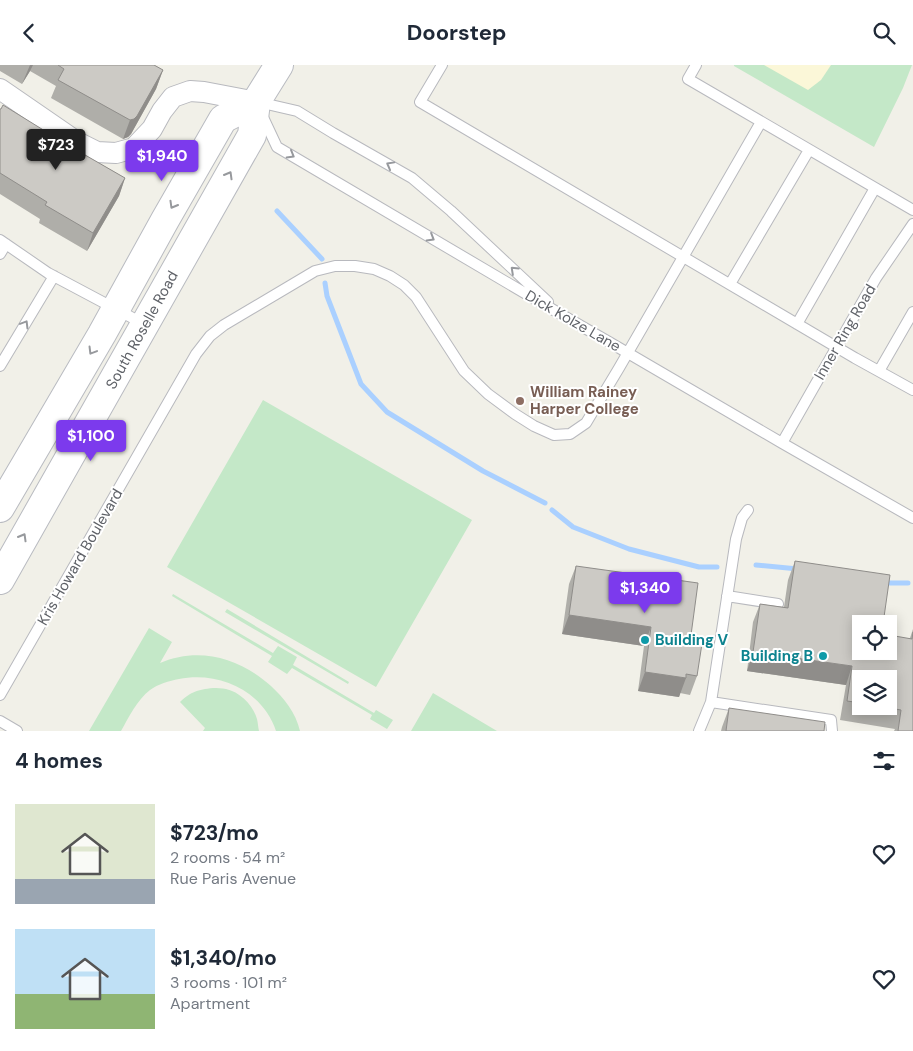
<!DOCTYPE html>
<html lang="en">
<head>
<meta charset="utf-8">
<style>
  :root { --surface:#fff; --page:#f2f2f3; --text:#1f2937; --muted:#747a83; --accent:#7c3aed }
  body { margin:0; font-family:"DM Sans",sans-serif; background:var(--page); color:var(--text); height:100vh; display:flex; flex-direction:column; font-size:19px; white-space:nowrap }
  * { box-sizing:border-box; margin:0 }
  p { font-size:16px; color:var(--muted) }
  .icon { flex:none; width:28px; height:28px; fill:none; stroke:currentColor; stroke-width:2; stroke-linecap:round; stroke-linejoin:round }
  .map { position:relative; height:666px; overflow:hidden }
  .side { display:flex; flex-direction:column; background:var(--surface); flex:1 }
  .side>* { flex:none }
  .controls { position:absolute; left:852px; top:550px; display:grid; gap:10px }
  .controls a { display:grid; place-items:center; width:45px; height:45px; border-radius:0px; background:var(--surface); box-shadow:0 2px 12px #0003; font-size:25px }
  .price { position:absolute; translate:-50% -42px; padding:0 11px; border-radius:5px; background:var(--accent); color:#fff; font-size:16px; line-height:32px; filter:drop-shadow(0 1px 2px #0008) }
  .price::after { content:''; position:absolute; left:50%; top:30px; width:15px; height:11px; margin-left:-8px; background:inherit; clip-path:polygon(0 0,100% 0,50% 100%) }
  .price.selected { background:#222; color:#fff }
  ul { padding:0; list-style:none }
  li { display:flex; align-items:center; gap:15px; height:125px; padding:0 15px }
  li span { display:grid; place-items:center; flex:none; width:140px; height:100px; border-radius:0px; color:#555 }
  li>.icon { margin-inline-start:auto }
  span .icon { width:60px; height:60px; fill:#fffc; stroke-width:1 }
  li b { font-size:21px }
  h2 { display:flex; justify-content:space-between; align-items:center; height:60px; padding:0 15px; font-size:21px }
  header { display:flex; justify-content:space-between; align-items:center; height:65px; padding:0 15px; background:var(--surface); font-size:22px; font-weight:700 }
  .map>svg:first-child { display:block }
</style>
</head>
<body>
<header><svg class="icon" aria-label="back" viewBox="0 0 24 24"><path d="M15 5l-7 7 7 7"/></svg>Doorstep<svg class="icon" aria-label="search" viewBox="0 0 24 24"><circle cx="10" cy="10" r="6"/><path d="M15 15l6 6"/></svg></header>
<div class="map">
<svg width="913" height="666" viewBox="0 0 913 666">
  <rect width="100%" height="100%" fill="#f1f0e8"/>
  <!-- green -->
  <path fill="#c4e8c8" d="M734,0H912L903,23L874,82L734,1Z
    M263,335L472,455L376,622L167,502Z
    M173,529L273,588L278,581L297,592L293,600L374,648L376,645L393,655L387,664L370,654L372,650L292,603L287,609L268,597L272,591L172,531Z
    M227,544L349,617L348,619L225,547Z
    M149,563L172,577L160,598C199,581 240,593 271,621C284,633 296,648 300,666H276C263,626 219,606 179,614C169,616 158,619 150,625C137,635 129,652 121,666H89Z
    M213,623C217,623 222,623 226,624C240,627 253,640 257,654C258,658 258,662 259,666H203L205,663L180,637C192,626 197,625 213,623Z
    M433,628L497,666H411Z"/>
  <!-- sand -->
  <path fill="#fbf7d8" d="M764,0H831L821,15L808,25Z"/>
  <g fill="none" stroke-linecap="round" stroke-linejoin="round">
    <!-- stream -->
    <path stroke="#aad0ff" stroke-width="5" d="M277,146L322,194
      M325,218L327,231L361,319L387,347L483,406L545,438
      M552,445L573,462L629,484L699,502H717
      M756,500L798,504
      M883,518H908"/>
    <!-- lane casing -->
    <g stroke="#b8b9be" stroke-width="12">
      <path id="lane" d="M442,0L420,37L855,293L913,325
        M696,0L688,14L913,145
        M258,37L297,46L333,68L412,113L451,146L548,237
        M262,50L277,82L562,250L609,277L782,378L913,453
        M0,175L48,208L144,259
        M0,189L6,179
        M730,219L809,85
        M797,259L875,123
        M0,301L54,211
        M879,306L913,247
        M782,378L876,213L913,159
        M727,531L778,539
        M0,630L196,289L210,271L224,260L315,206L335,201H355L374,204L390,211L404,220L416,232L464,306L488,329L515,349L534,361L554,370L570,369L586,358L619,303L761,57
        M711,637L831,655L832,666
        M0,656L17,666
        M699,666L711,637L736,474L742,453L748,445"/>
    </g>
    <!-- street casing -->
    <g stroke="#b8b9be" stroke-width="22">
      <path id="street" d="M0,24L77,77L97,87L116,88L134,83L152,64L162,46L173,32L190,26L204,27L256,37"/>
    </g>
    <!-- secondary casing -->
    <g stroke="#b9bbc1" stroke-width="30">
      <path id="secondary" d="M0,443L102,269L165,155L223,54L256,37
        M0,515L252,70L256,37L279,0"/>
    </g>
    <!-- lane -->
    <use href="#lane" stroke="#fff" stroke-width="10"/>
    <!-- street -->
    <use href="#street" stroke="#fff" stroke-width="20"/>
    <!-- secondary -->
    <use href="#secondary" stroke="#fff" stroke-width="28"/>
  </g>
  <!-- wall -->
  <path fill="#afaea9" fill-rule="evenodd" d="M0,0H154L163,5L156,24L131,69L128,72L123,74L51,33L56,21L30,6L22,19L0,6Z
    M0,44L66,79L125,113L119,131L87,186L39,158L40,154L0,129Z
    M795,496L861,586L910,573L913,564V666H894L895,664L840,655L846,620L747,606L753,557L760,539L784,542L788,515ZM861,614L889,641H861Z
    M576,501L691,570L697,611L690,630L680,628L679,632L638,626L644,581L562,569L569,519Z
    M729,643L824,666H721L722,662Z"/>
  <!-- shaded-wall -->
  <path fill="#8f8d8a" d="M30,0H33L30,6L22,19Z
    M163,5L156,24L131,69L128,72L123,74L130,55Z
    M125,113L119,131L87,186L93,168Z
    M569,550L651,562L644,581L562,569Z
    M753,587L852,601L846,620L747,606Z
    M645,607L686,613L679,632L638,626Z"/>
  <!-- building -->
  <path fill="#cccac5" stroke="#8f8d8a" d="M58,0H154L163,5L137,51L134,54L130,55L58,15L64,4Z
    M3,40L66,79L125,113L93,168L45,140L47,137L0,108V44H1Z
    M795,496L890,510L883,559H861V586H889V570L912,574L913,567V666H898L901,645L878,641H889V614H861V638L847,636L852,601L753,587L760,539L788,543Z
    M576,501L698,518L691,570L703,572L697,611L686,609V613L645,607L651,562L569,550Z
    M729,643L825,657L824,666H726Z"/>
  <!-- one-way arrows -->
  <defs><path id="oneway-chevron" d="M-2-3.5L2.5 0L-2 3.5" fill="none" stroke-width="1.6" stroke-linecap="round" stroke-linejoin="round" transform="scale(1.25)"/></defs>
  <g stroke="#97999d">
    <use href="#oneway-chevron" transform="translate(291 90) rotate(30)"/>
    <use href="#oneway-chevron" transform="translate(390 100) rotate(-151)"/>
    <use href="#oneway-chevron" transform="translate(229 110) rotate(-60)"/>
    <use href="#oneway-chevron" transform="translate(173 140) rotate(120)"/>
    <use href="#oneway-chevron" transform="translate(431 173) rotate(31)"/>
    <use href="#oneway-chevron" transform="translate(514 205) rotate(-137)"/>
    <use href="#oneway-chevron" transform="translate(25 259) rotate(-59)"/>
    <use href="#oneway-chevron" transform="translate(92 286) rotate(121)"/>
    <use href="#oneway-chevron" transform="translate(23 472) rotate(-60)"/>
  </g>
  <!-- markers -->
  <circle fill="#8d6e63" stroke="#fff" stroke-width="2" cx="520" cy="336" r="5"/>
  <g fill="#0f9aa8" stroke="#fff" stroke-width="2">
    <circle cx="645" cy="575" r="5"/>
    <circle cx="823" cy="591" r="5"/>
  </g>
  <g text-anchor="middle" stroke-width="4" stroke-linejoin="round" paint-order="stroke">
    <!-- street labels -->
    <g font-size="15" fill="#5f6268" stroke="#fff">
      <text transform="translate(573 256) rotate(30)" y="5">Dick Kolze Lane</text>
      <text transform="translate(142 265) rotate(-61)" y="5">South Roselle Road</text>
      <text transform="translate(845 267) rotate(-60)" y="5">Inner Ring Road</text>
      <text transform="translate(80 492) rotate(-60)" y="5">Kris Howard Boulevard</text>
    </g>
    <!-- education labels -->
    <g font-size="15" font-weight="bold" fill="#785e54" stroke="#fff" text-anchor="start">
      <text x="530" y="332">William Rainey<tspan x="530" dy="17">Harper College</tspan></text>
    </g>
    <!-- culture labels -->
    <g font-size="15" font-weight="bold" fill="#0d838f" stroke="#fff" text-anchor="start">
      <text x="655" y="580">Building V</text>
      <text x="813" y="596" text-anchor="end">Building B</text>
    </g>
  </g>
</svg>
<div class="controls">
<a><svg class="icon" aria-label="locate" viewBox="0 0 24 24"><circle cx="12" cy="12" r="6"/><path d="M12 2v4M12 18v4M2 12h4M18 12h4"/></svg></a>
<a><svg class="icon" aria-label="layers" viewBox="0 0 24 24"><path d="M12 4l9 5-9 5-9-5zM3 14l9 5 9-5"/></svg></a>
</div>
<b class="price selected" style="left:56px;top:106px">$723</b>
<b class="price" style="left:162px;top:117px">$1,940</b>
<b class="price" style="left:91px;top:397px">$1,100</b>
<b class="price" style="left:645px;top:549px">$1,340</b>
</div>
<section class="side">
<h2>4 homes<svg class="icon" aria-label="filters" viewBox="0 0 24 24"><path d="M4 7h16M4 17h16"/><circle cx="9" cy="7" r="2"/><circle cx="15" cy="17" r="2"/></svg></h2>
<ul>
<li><span style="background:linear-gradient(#dfe7d0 75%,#9aa5b1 0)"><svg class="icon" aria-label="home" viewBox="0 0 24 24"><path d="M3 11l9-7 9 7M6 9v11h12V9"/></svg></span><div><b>$723/mo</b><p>2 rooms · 54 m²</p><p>Rue Paris Avenue</p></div><svg class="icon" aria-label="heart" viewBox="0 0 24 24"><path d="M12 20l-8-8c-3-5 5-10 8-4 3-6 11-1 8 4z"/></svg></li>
<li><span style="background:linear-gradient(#bfe0f5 65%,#8fb573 0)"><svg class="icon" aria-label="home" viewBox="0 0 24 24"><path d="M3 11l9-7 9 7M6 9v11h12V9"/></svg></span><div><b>$1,340/mo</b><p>3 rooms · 101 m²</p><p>Apartment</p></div><svg class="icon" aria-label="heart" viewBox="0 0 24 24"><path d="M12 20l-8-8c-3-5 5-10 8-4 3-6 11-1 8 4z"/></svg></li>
</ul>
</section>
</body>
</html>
